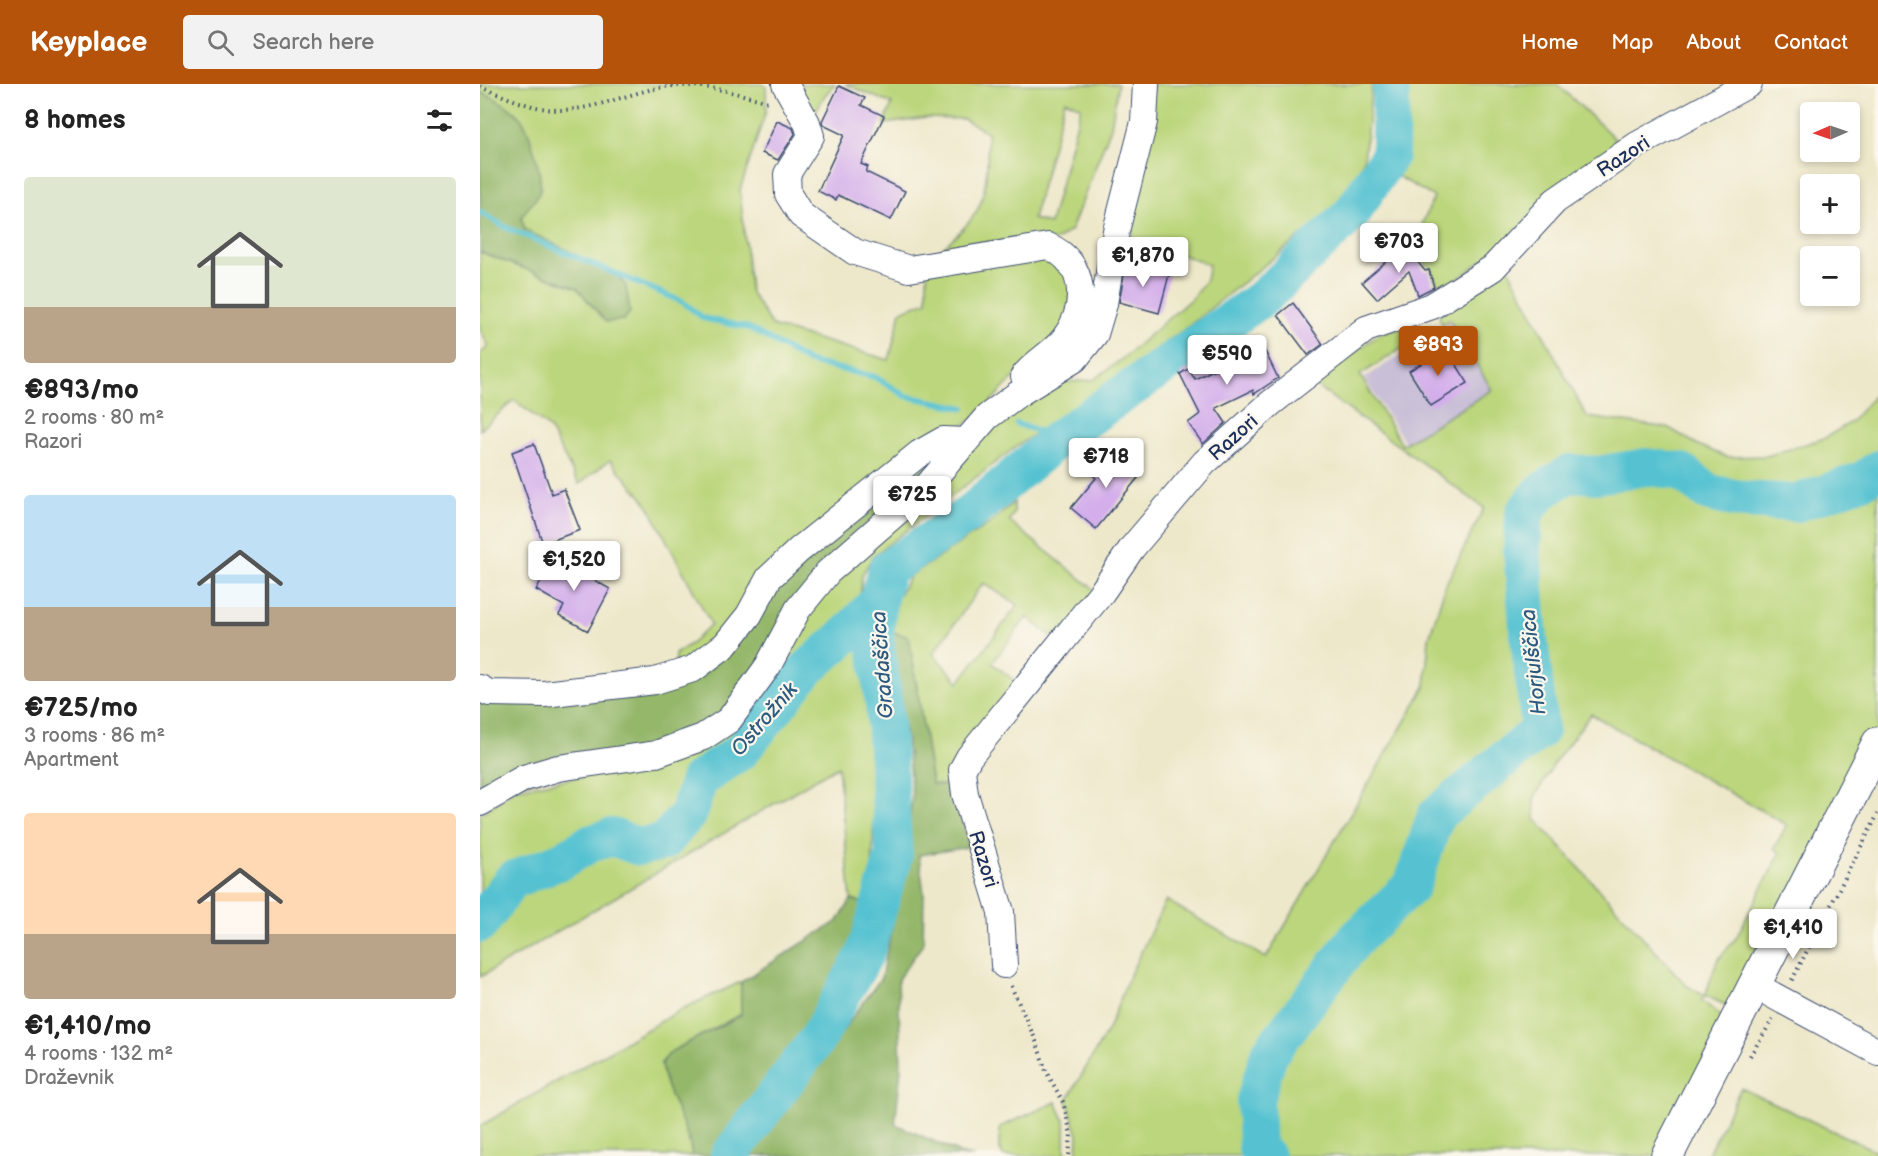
<!DOCTYPE html>
<html lang="en">
<head>
<meta charset="utf-8">
<style>
  :root { --surface:#fff; --page:#f2f2f2; --text:#222; --muted:#767676; --accent:#b45309 }
  body { margin:0; font-family:"Balsamiq Sans",sans-serif; background:var(--page); color:var(--text); height:100vh; display:flex; flex-direction:column; font-size:22px; white-space:nowrap }
  * { box-sizing:border-box; margin:0 }
  p { font-size:20px; color:var(--muted) }
  .icon { flex:none; width:33px; height:33px; fill:none; stroke:currentColor; stroke-width:2; stroke-linecap:round; stroke-linejoin:round }
  .map { position:relative; flex:1; overflow:hidden }
  .drawer { display:flex; flex-direction:column; background:var(--surface); width:480px }
  .drawer>* { flex:none }
  .needle { width:39px; rotate:268deg }
  .tools { position:absolute; left:1320px; top:18px; display:grid; gap:12px }
  .tools a { display:grid; place-items:center; width:60px; height:60px; border-radius:6px; background:var(--surface); box-shadow:0 3px 9px #0003; font-size:30px }
  .price { position:absolute; translate:-50% -51px; padding:0 14px; border-radius:6px; background:#fff; color:#222; font-size:20px; line-height:39px; filter:drop-shadow(0 2px 3px #0008) }
  .price::after { content:''; position:absolute; left:50%; top:36px; width:18px; height:14px; margin-left:-9px; background:inherit; clip-path:polygon(0 0,100% 0,50% 100%) }
  .price.current { background:var(--accent); color:#fff }
  ul { padding:0; list-style:none }
  li { display:grid; align-content:center; gap:12px; height:318px; padding:0 24px }
  li span { display:grid; place-items:center; height:186px; border-radius:6px; color:#555 }
  li>.icon { margin-inline-start:auto }
  span .icon { width:108px; height:108px; fill:#fffc; stroke-width:1 }
  li b { font-size:26px }
  h2 { display:flex; justify-content:space-between; align-items:center; height:72px; padding:0 24px; font-size:26px }
  header { display:flex; align-items:center; gap:36px; box-sizing:border-box; height:84px; padding:0 30px; background:var(--accent); color:#fff }
  header strong { font-size:28px }
  nav { display:flex; gap:33px; margin-inline-start:auto; font-size:21px }
  .search { width:420px; height:54px; background:var(--page); display:flex; align-items:center; gap:15px; box-sizing:border-box; padding:0 21px; border-radius:6px; color:var(--muted); font-size:22px }
  main { display:flex; flex:1; min-height:0 }
  .map>svg:first-child { display:block }
</style>
</head>
<body>
<header>
<strong>Keyplace</strong>
<div class="search"><svg class="icon" aria-label="search" viewBox="0 0 24 24"><circle cx="10" cy="10" r="6"/><path d="M15 15l6 6"/></svg>Search here</div>
<nav><a>Home</a><a>Map</a><a>About</a><a>Contact</a></nav>
</header>
<main>
<section class="drawer">
<h2>8 homes<svg class="icon" aria-label="filters" viewBox="0 0 24 24"><path d="M4 7h16M4 17h16"/><circle cx="9" cy="7" r="2"/><circle cx="15" cy="17" r="2"/></svg></h2>
<ul>
<li><span style="background:linear-gradient(#dfe7d0 70%,#b9a48a 0)"><svg class="icon" aria-label="home" viewBox="0 0 24 24"><path d="M3 11l9-7 9 7M6 9v11h12V9"/></svg></span><div><b>€893/mo</b><p>2 rooms · 80 m²</p><p>Razori</p></div></li>
<li><span style="background:linear-gradient(#bfe0f5 60%,#b9a48a 0)"><svg class="icon" aria-label="home" viewBox="0 0 24 24"><path d="M3 11l9-7 9 7M6 9v11h12V9"/></svg></span><div><b>€725/mo</b><p>3 rooms · 86 m²</p><p>Apartment</p></div></li>
<li><span style="background:linear-gradient(#ffd9b3 65%,#b9a48a 0)"><svg class="icon" aria-label="home" viewBox="0 0 24 24"><path d="M3 11l9-7 9 7M6 9v11h12V9"/></svg></span><div><b>€1,410/mo</b><p>4 rooms · 132 m²</p><p>Draževnik</p></div></li>
</ul>
</section>
<div class="map">
<svg width="1398" height="1072" viewBox="0 0 1398 1072">
  <rect width="100%" height="100%" fill="#fbf7ec"/>
  <filter id="ink" filterUnits="userSpaceOnUse"><feTurbulence type="fractalNoise" baseFrequency=".0167" numOctaves="2"/><feDisplacementMap in="SourceGraphic" scale="12" xChannelSelector="R" yChannelSelector="G"/><feConvolveMatrix kernelMatrix="1 2 1 2 8 2 1 2 1" color-interpolation-filters="sRGB"/></filter>
  <filter id="wash" filterUnits="userSpaceOnUse"><feTurbulence type="fractalNoise" baseFrequency=".008" numOctaves="4" result="noise"/><feDisplacementMap in="SourceGraphic" scale="24" xChannelSelector="R" yChannelSelector="G"/><feGaussianBlur stdDeviation="1.35" result="paint"/><feColorMatrix in="noise" values="0 0 0 0 0 0 0 0 0 0 0 0 0 0 0 0 0 1.4 0 .05"/><feComposite in="paint" operator="in"/></filter>
  <g filter="url(#wash)">
    <rect width="100%" height="100%" fill="#eee8cb"/>
    <!-- industrial -->
    <path fill="#c9bfd7" d="M973,237L1015,304L926,360L884,294Z"/>
    <!-- green -->
    <path fill="#bbd67b" stroke="#6b826c" stroke-width="1.5" fill-rule="evenodd" d="M0,0H282L286,2V27L260,106L270,207L292,242L409,276L421,227L447,217V187L570,168L593,190L590,235L495,334L476,345L245,553L196,585L195,570L212,559L231,540L166,418L130,376L99,400L69,344L34,316L0,346V270L9,262L0,246V168L97,204L126,238L60,155L45,146L41,133L48,122L10,11L0,8Z
      M314,0H355L345,11L334,31Z
      M365,0H638L631,43L591,146L577,156L447,178C464,161 493,141 501,118C508,97 508,70 507,48L484,35L446,34L404,40L412,20ZM585,16L601,23L570,140L553,135Z
      M673,0H892L884,75L863,118L710,241L533,365L393,472L382,491L379,528L395,678L392,793L385,819L371,816L358,682L0,893V731L35,705L209,672L255,642L353,491L526,328L576,299L613,296L642,275L713,213L726,196L729,181L684,164L651,156Z
      M925,0H1077L1147,66L961,208L951,185L936,171L943,138L954,113L917,92L926,75Z
      M1027,182L1107,333L1189,344L1218,361L1247,373L1287,372L1345,354L1371,338L1398,307V649L1252,924L1226,912L1221,916L1245,935L1176,1072H597L598,1051L587,1016L628,946L648,895L686,816L786,874L945,603L949,554L966,500L1004,424L832,299L901,249L938,238L946,249L880,291L922,361L1012,306L970,236L962,240L959,233L963,228ZM1111,630L1307,741L1294,764L1300,769L1256,854L1237,877L1225,912L1207,902L1055,735L1054,714L1077,675Z
      M534,418V429L529,437L616,507L578,558L547,533L512,579L540,601L474,702L452,700L429,553L413,548L416,516L430,492L512,438ZM503,499L538,521L479,598L453,570Z
      M261,898V930L192,967L181,979C185,1012 208,1039 212,1072H0V1042L204,924Z
      M1261,1004L1398,1068V1072H1227Z
      M576,1018L585,1038V1072H523L519,1063L520,1043Z"/>
    <!-- forest -->
    <path fill="#94b76b" stroke="#587364" stroke-width="1.5" d="M0,8C13,12 34,25 42,36C50,47 63,94 60,107C57,116 46,125 41,133L45,146L135,189L146,202L150,228L144,236L126,238L97,204L0,168Z
      M459,364V375L242,630L203,656L0,712V613L226,588L295,497Z
      M413,548L429,553L452,700L474,702L489,763L439,771L444,810L443,860L418,895L421,984L415,1040L482,1070L494,1072H265L331,991L401,894L424,789L432,711L426,651L415,601Z
      M371,816L385,819L374,862L311,968L231,1072H212C208,1039 185,1012 181,979L192,967L261,931V898L358,837Z"/>
    <g fill="none" stroke-linecap="round" stroke-linejoin="round">
      <!-- stream -->
      <path stroke="#57c2d1" stroke-width="6" d="M897,0L911,3
        M0,128L27,144L203,218L223,234L269,244L329,278L395,293L426,312L484,324
        M537,340L579,354"/>
      <!-- river -->
      <path stroke="#57c2d1" stroke-width="38" d="M0,840L32,796L83,776L109,760L132,753L160,763L184,758L208,730L219,696L261,667L327,585L367,550L398,517
        M249,1072L336,957L385,870L414,771L404,620L395,555L398,517L407,485L489,430L579,354L784,213L871,130L910,71L911,0
        M786,1072L777,1064L775,1016L789,970L874,857L932,801L956,731L1060,646L1049,555L1042,466L1044,429L1061,408L1090,389L1117,391L1166,383L1200,387L1229,409L1264,416L1317,419L1383,396L1398,385"/>
    </g>
    <g id="blocks">
      <!-- building -->
      <path fill="#d3aeeb" d="M359,2L385,14L381,21L404,32L381,80L388,83L386,88L425,107L411,136L358,111L356,116L338,107L364,51L343,41L342,37Z
        M297,37L313,44L315,50L298,76L282,69Z
        M921,158L945,187L949,186L954,203L938,211L929,187L897,215L882,198L922,164Z
        M646,180L689,191L679,229L639,218Z
        M813,219L843,260L828,271L798,231Z
        M780,257L798,294L774,310L773,306L736,324L746,339L723,360L708,339L720,330L700,290L708,285L715,295L739,283L734,275Z
        M966,264L988,299L951,322L929,287Z
        M54,360L72,410L84,405L100,446L63,460L32,368Z
        M637,368L662,389L616,445L591,424L616,394L611,390L624,375L628,379Z
        M76,470L114,491L112,495L130,505L108,547L79,531L84,522L56,506Z"/>
    </g>
  </g>
  <g filter="url(#ink)">
    <use href="#blocks" fill-opacity="0" stroke="#3b4b6e" stroke-width="1.5"/>
    <g fill="none" stroke-linecap="round" stroke-linejoin="round">
      <!-- minor casing -->
      <g stroke="#3b4b6e" stroke-width="28">
        <path id="minor" d="M305,0L327,39L331,52L307,90L308,110L321,131L375,168L429,185L568,162C607,179 608,223 584,255C573,269 554,278 544,292
          M0,604L9,609L64,610L175,597L213,585L245,561L269,531L289,494L319,466L440,369L463,356L486,357
          M0,719L44,694L78,684L176,670L223,653L249,636L288,582L318,525L348,488L448,401L507,333L538,310L595,275L615,250L624,220L636,147L664,38L666,0
          M524,881L521,828L485,710L482,686L489,673L622,508L652,464L724,379L791,319L886,245L952,222L1013,184L1075,117L1157,61L1269,0
          M1272,900L1398,968"/>
      </g>
      <!-- tertiary casing -->
      <g stroke="#3b4b6e" stroke-width="34">
        <path id="tertiary" d="M1187,1072L1398,659"/>
      </g>
      <!-- path -->
      <path stroke="#3b4b6e" stroke-width="4" stroke-dasharray="1.5 4.5" stroke-linecap="butt" d="M0,3C25,12 52,26 80,26C119,26 155,5 193,2C226,0 257,9 288,18
        M1312,896L1398,730
        M531,902L556,957L566,987L583,1018L591,1050L589,1072
        M1270,972L1293,935"/>
      <!-- minor -->
      <use href="#minor" stroke="#fff" stroke-width="26"/>
      <!-- tertiary -->
      <use href="#tertiary" stroke="#fff" stroke-width="32"/>
    </g>
  </g>
  <g text-anchor="middle" stroke-width="4.5" stroke-linejoin="round" paint-order="stroke">
    <!-- street labels -->
    <g font-size="20" fill="#1b2f5e" stroke="#fbf7ec">
      <text transform="translate(1143 72) rotate(-33)" y="7">Razori</text>
      <text transform="translate(753 353) rotate(-42)" y="7">Razori</text>
      <text transform="translate(504 775) rotate(73)" y="7">Razori</text>
    </g>
    <!-- water labels -->
    <g font-size="21" font-style="italic" fill="#2d5b80" stroke="#fbf7ec">
      <text transform="translate(1053 578) rotate(-96)" y="7">Horjulščica</text>
      <text transform="translate(402 581) rotate(-94)" y="7">Gradaščica</text>
      <text transform="translate(284 635) rotate(-49)" y="7">Ostrožnik</text>
    </g>
  </g>
</svg>
<div class="tools">
<a><svg class="needle" viewBox="-14 -14 28 28"><path d="M0-13l5 13h-10z" fill="#e53935"/><path d="M0 13l5-13h-10z" fill="#767676"/></svg></a>
<a>+</a>
<a>−</a>
</div>
<b class="price" style="left:919px;top:190px">€703</b>
<b class="price" style="left:663px;top:204px">€1,870</b>
<b class="price current" style="left:958px;top:293px">€893</b>
<b class="price" style="left:747px;top:302px">€590</b>
<b class="price" style="left:626px;top:405px">€718</b>
<b class="price" style="left:432px;top:443px">€725</b>
<b class="price" style="left:94px;top:508px">€1,520</b>
<b class="price" style="left:1313px;top:876px">€1,410</b>
</div>
</main>
</body>
</html>
